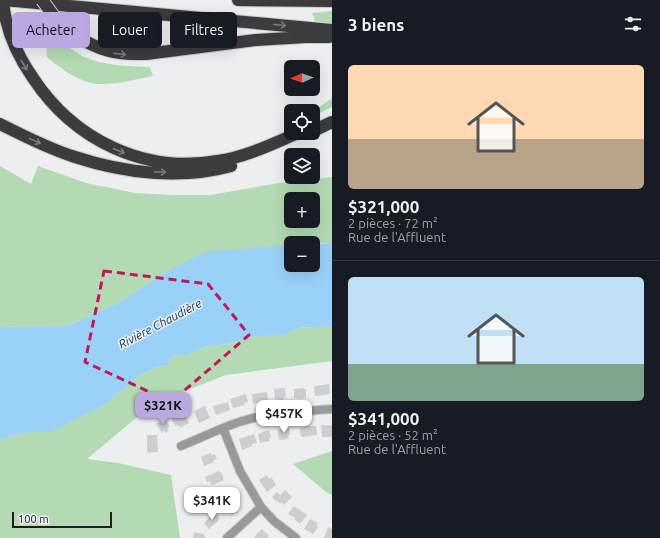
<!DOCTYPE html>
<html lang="fr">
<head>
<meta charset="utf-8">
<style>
  :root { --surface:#171b24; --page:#20242c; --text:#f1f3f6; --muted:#9ea1a6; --line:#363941; --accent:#baa8e0 }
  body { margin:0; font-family:Ubuntu,sans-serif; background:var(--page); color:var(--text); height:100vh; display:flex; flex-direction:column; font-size:15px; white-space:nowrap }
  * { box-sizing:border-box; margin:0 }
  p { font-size:13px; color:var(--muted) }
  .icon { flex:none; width:22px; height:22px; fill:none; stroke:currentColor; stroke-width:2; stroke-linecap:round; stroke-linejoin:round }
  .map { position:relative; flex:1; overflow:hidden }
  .side { display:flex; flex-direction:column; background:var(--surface); width:328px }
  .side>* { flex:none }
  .top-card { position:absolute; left:12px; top:12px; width:260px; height:36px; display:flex; gap:8px }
  .needle { width:26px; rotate:268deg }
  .controls { position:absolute; left:284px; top:60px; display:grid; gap:8px }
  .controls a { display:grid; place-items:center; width:36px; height:36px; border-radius:6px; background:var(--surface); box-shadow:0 4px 16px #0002; font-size:20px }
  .scale { position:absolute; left:12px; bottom:10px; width:100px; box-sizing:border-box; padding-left:4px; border:2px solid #1e1e1f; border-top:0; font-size:11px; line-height:14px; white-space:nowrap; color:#1e1e1f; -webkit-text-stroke:3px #edeef0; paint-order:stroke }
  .price { position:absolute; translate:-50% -34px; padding:0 9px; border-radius:8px; background:#fff; color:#222; font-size:13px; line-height:26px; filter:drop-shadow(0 1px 2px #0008) }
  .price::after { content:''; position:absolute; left:50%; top:24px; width:12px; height:9px; margin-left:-6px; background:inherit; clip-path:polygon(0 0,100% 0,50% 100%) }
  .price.active { background:var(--accent); color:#111 }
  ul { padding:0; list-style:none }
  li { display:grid; align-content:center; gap:8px; height:212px; padding:0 16px }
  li+li { border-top:1px solid var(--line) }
  li span { display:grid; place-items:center; height:124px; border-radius:6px; color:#555 }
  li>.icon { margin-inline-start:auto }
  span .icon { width:72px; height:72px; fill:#fffc; stroke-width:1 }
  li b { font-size:17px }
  h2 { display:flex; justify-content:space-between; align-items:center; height:48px; padding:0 16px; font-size:17px }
  .chip { padding:0 14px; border-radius:6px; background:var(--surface); box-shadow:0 4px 16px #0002; font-size:14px; line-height:36px }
  .chip.active { background:var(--accent); color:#111 }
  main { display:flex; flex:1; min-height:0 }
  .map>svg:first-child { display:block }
</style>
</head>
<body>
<main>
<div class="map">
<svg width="332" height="538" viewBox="0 0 332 538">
  <rect width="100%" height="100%" fill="#edeef0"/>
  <!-- green -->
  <path fill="#b3dab3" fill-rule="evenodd" d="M332,11V23L315,21L312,13Z
    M53,36C63,43 72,50 82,56C103,66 127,66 150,67L153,76C137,79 120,84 104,84C82,85 62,70 47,57L46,41Z
    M332,98V107L320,113L318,108Z
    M0,166L31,184L38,166L86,183L135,193L173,195H211L279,183L332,177V243H291V245L171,269L116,304L67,326L0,327ZM291,199H313V221H291Z
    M332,326V361L226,375L154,403L87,459L118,463L171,475L180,538H0V439L22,433L52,430L106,404L139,376L154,368L168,365L173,355H186L205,347L226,344L252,337L286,334L297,328Z
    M332,451V495L326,492L293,464Z"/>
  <!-- water -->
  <path fill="#99d1f7" d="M332,243V326L297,328L286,334L252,337L226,344L205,347L186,355H173L168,365L154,368L139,376L106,404L52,431L22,433L0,439V327L67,326L116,304L171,269L205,252L291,245V265H313V244Z"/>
  <!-- building -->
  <path fill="#cecdcf" d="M329,384L330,394L315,396L314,386Z
    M285,388L286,397L283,398V400L278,401V399H275L274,389Z
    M303,388L304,389H306V398L297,399V398H294V389Z
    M267,392L268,401L253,404L252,394Z
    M246,394L248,402L244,403L245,405L233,408L230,399Z
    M228,402L230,410L216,415L213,406Z
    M205,406L210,418L199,423L194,411Z
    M184,413L189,423L180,428L178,425L175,426L171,418Z
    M165,418L170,426L167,428L169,430L166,433L164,431L162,433L156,424Z
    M321,425H332V437H322Z
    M305,426H316L317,435L301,437L300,428L305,427Z
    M289,428L290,435L288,436L289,439L279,440L278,430Z
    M269,430L271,437L269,438L270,441L260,443L258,434Z
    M254,434L257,443L252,444V446L242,450L239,439Z
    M147,435H157L158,452L147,453Z
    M211,453L212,455L215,454L217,459L213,460L214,462L204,466L201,457Z
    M219,471L220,473L221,472L224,480L212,485L210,481L207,482L205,477Z
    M267,475L269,479L271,477L276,485L267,492L259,480Z
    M285,490L292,497L284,505L282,502L280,504L278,501L277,502L272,497L277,492L280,495Z
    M234,501L240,508L232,515L226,508Z
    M294,506L307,515L300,524L294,519L295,518L288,514Z
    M215,512L220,519L209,529L204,523Z
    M310,519L318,523L316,526L318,527L313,534L304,529Z
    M328,527L332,529V538H324Z
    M262,529L269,536L267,538H255L254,537Z
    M194,532L204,534L205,538H193Z"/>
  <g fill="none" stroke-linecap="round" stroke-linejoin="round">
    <!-- street casing -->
    <g stroke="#c8c9ca" stroke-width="10">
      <path id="street" d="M181,446L223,428
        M227,538L261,507
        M296,538L275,522L261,507L240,471L223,428C260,412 293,412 332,409"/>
    </g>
    <!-- highway casing -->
    <g stroke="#c8c9ca" stroke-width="14">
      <path id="highway" d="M3,0C5,28 17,55 33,78C74,140 144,174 218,161C246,157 272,144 298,133
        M4,0L332,30
        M238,0L332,1
        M72,34C99,50 114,55 146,54L256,40L306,37H329
        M0,124C24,136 49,149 75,157C124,173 181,180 231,166
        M313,131L332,122"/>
    </g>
    <!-- street -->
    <use href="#street" stroke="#999" stroke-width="8"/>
    <!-- highway -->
    <use href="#highway" stroke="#3c3b3d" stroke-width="12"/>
    <!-- highway-bridge casing -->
    <g stroke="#c8c9ca" stroke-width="14" stroke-linecap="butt">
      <path id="highway-bridge" d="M42,0L59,23L72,34"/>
    </g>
    <!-- highway-bridge -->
    <use href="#highway-bridge" stroke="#3c3b3d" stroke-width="12"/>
  </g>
  <!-- one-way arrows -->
  <defs><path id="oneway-shaft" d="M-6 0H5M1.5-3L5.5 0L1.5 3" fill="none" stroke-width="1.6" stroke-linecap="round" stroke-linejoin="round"/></defs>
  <g stroke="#7a7a7c">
    <use href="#oneway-shaft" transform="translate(280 25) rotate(5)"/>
    <use href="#oneway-shaft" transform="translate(120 54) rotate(6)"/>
    <use href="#oneway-shaft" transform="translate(24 65) rotate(59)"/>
    <use href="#oneway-shaft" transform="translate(35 141) rotate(24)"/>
    <use href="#oneway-shaft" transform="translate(119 151) rotate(21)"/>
    <use href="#oneway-shaft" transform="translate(160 172) rotate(2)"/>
  </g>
  <!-- marked area -->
  <path fill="none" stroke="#c2185b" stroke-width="3" stroke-dasharray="8 5" stroke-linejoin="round" d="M104,271L208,284L249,335L171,402L85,362Z"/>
  <g text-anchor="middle" stroke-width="3" stroke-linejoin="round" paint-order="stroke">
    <!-- water labels -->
    <g font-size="12" font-style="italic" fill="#05344d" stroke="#edeef0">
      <text transform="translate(160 324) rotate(-28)" y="4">Rivière Chaudière</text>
    </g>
  </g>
</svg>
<div class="controls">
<a><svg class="needle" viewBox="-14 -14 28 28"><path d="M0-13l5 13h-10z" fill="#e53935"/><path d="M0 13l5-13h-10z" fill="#9ea1a6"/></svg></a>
<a><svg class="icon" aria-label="locate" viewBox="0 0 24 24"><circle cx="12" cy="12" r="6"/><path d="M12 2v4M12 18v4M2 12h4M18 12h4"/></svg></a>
<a><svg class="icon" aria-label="layers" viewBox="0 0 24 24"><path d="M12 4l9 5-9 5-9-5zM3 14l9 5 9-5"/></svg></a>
<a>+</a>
<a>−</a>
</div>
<div class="scale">100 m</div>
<b class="price active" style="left:163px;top:426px">$321K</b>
<b class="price" style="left:284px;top:434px">$457K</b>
<b class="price" style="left:212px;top:521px">$341K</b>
<div class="top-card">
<a class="chip active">Acheter</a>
<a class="chip">Louer</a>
<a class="chip">Filtres</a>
</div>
</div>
<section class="side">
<h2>3 biens<svg class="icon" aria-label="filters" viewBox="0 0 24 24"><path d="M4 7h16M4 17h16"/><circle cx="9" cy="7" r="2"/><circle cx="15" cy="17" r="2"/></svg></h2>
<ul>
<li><span style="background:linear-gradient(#ffd9b3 60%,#b9a48a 0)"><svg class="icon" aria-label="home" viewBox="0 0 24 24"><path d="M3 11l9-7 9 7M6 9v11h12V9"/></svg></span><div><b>$321,000</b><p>2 pièces · 72 m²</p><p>Rue de l'Affluent</p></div></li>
<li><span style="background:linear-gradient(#bfe0f5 70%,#7fa58c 0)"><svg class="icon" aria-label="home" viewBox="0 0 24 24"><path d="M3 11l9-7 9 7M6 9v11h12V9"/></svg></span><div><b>$341,000</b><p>2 pièces · 52 m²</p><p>Rue de l'Affluent</p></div></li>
</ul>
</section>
</main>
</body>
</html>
